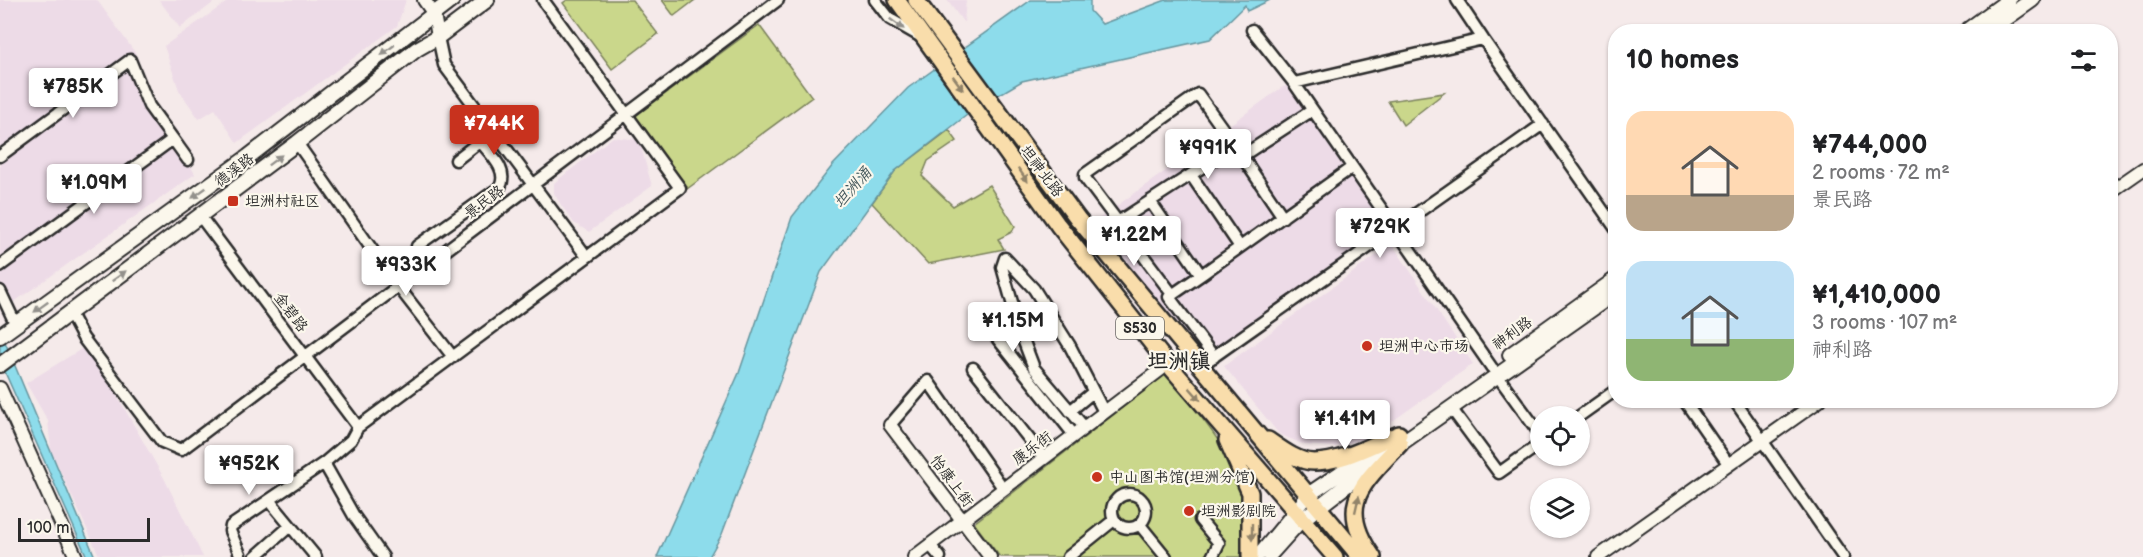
<!DOCTYPE html>
<html lang="en">
<head>
<meta charset="utf-8">
<style>
  :root { --surface:#fff; --page:#f2f2f2; --text:#202124; --muted:#757577; --accent:#c8321e }
  body { margin:0; font-family:"Balsamiq Sans","LXGW WenKai TC",sans-serif; background:var(--page); color:var(--text); height:100vh; display:flex; flex-direction:column; font-size:22px; white-space:nowrap }
  * { box-sizing:border-box; margin:0 }
  p { font-size:20px; color:var(--muted) }
  .icon { flex:none; width:33px; height:33px; fill:none; stroke:currentColor; stroke-width:2; stroke-linecap:round; stroke-linejoin:round }
  .map { position:relative; flex:1; overflow:hidden }
  .drawer { position:absolute; left:1608px; top:24px; width:510px; height:384px; display:flex; flex-direction:column; background:var(--surface); border-radius:24px; box-shadow:0 2px 4px #0004 }
  .drawer>* { flex:none }
  .fabs { position:absolute; left:1530px; top:406px; display:grid; gap:12px }
  .fabs a { display:grid; place-items:center; width:60px; height:60px; border-radius:50%; background:var(--surface); box-shadow:0 2px 4px #0004; font-size:30px }
  .scale { position:absolute; left:18px; bottom:15px; width:132px; box-sizing:border-box; padding-left:6px; border:3px solid #2b2b2b; border-top:0; font-size:16px; line-height:21px; white-space:nowrap; color:#2b2b2b; -webkit-text-stroke:4px #fbf7ec; paint-order:stroke }
  .price { position:absolute; translate:-50% -51px; padding:0 14px; border-radius:6px; background:#fff; color:#222; font-size:20px; line-height:39px; filter:drop-shadow(0 2px 3px #0008) }
  .price::after { content:''; position:absolute; left:50%; top:36px; width:18px; height:14px; margin-left:-9px; background:inherit; clip-path:polygon(0 0,100% 0,50% 100%) }
  .price.on { background:var(--accent); color:#fff }
  ul { padding:0; list-style:none }
  li { display:flex; align-items:center; gap:18px; height:150px; padding:0 18px }
  li span { display:grid; place-items:center; flex:none; width:168px; height:120px; border-radius:18px; color:#555 }
  li>.icon { margin-inline-start:auto }
  span .icon { width:72px; height:72px; fill:#fffc; stroke-width:1 }
  li b { font-size:26px }
  h2 { display:flex; justify-content:space-between; align-items:center; height:72px; padding:0 18px; font-size:26px }
  .map>svg:first-child { display:block }
</style>
</head>
<body>
<div class="map">
<svg width="2143" height="557" viewBox="0 0 2143 557">
  <rect width="100%" height="100%" fill="#f5eaea"/>
  <filter id="ink" filterUnits="userSpaceOnUse"><feTurbulence type="fractalNoise" baseFrequency=".0167" numOctaves="2"/><feDisplacementMap in="SourceGraphic" scale="12" xChannelSelector="R" yChannelSelector="G"/><feConvolveMatrix kernelMatrix="1 2 1 2 8 2 1 2 1" color-interpolation-filters="sRGB"/></filter>
  <g filter="url(#ink)">
    <!-- built -->
    <path fill="#eddbe7" d="M0,0H97L136,54L130,60L195,174L7,307L0,291Z
      M159,0H217L180,28Z
      M230,0H406L397,26L237,143L215,109L199,119L179,90L164,46Z
      M947,0H966L964,23Z
      M1294,83L1395,231L1199,367L1086,228L1281,88Z
      M613,137L639,140L652,186L589,232L574,223L561,205L554,193V183Z
      M1392,244L1473,364L1370,437L1335,447L1305,445L1279,434L1224,366Z
      M88,345L164,478L203,557H100L51,451L48,421L26,383Z"/>
    <!-- green -->
    <path fill="#cad78b" stroke="#7a815b" stroke-width="1.5" d="M567,0H632L658,34L612,69L563,3Z
      M662,0H695L674,16Z
      M759,25L812,97L687,189L634,117Z
      M1444,93L1403,125L1388,101Z
      M949,130L957,141L928,161L922,176L953,206L989,185L1015,226L1012,232L998,239L1004,249L928,264L872,203L895,171Z
      M1166,374C1196,411 1236,452 1243,501C1245,520 1243,538 1240,557H1000L974,523Z"/>
    <!-- water -->
    <path fill="#8ddceb" stroke="#66959e" stroke-width="1.5" d="M1031,0H1090V11L1102,24L1166,0H1270L1247,11L1245,5L1210,39L1022,81L976,108L895,171L821,272L722,534L709,557H657L739,373L792,217L833,165L908,88Z
      M0,330L95,557H87L0,361Z"/>
    <g fill="none" stroke-linecap="round" stroke-linejoin="round">
      <!-- minor casing -->
      <g stroke="#2b2b2b" stroke-width="15">
        <path id="minor" d="M875,0L890,19L923,38
          M1457,0L1483,39
          M1252,30L1294,83L1492,368
          M438,37L444,65L587,257
          M1294,83L1483,39L1616,229
          M297,143L397,285L453,357
          M0,156L130,60L149,106L173,139
          M1242,156L1311,111
          M456,160L493,131
          M1191,175L1240,247
          M1150,201L1201,275L1169,297L1214,357
          M200,216L358,427
          M1118,222L1235,146L1283,217
          M417,246L500,187C509,170 490,154 480,141
          M0,266L173,139L188,160
          M1201,275L1351,168
          M0,291L16,325
          M1172,294L1085,178V174L1198,94L1235,146
          M69,312L83,338L162,442L181,450L778,0
          M989,328L1074,435
          M1199,367L1543,124
          M973,368L1044,458
          M1497,375L1540,434
          M1684,400L1729,465
          M1734,400L1843,557
          M1451,408L1499,473L1540,444
          M1070,411L1093,392
          M1578,417L1616,390
          M890,425L928,381L1003,488
          M1084,427L1034,368L1021,334L1002,267L1005,258L1034,289L1070,346L1104,412
          M1112 511a17 17 0 1 1 34 0a17 17 0 1 1-34 0Z
          M269,500L316,557
          M1200,520L1219,543L1212,557
          M1140,525L1166,557
          M930,545L940,557
          M240,554L230,531L231,526L324,463
          M255,557L290,526
          M383,557L354,516L324,463L351,440L358,427L680,188L543,0
          M1068,557L1114,520"/>
      </g>
      <!-- tertiary casing -->
      <g stroke="#2b2b2b" stroke-width="16">
        <path id="tertiary" d="M424,0L434,14L438,37
          M2110,192L2143,169
          M0,388L76,557
          M890,425L990,557
          M914,557L1168,364
          M1257,557L1308,495
          M1269,557L1303,519
          M1598,557L1820,400"/>
      </g>
      <!-- secondary casing -->
      <g stroke="#2b2b2b" stroke-width="18">
        <path id="secondary" d="M1965,32L2009,0
          M1987,32L2032,0
          M0,336L248,157L452,0
          M1510,355L1616,279
          M0,365L297,143L417,49L438,37L487,0
          M1308,495L1379,447
          M1303,519L1400,444L1616,292"/>
      </g>
      <!-- primary casing -->
      <g stroke="#2b2b2b" stroke-width="20">
        <path id="primary" d="M897,0L1058,225L1168,364L1335,557
          M916,0L1078,219L1360,557
          M1227,440L1250,493V557
          M1268,440C1281,449 1298,462 1314,462C1343,462 1373,444 1399,434
          M1373,557C1335,504 1363,484 1400,444"/>
      </g>
      <!-- minor -->
      <use href="#minor" stroke="#fbf7ec" stroke-width="10"/>
      <!-- tertiary -->
      <use href="#tertiary" stroke="#fbf7ec" stroke-width="12"/>
      <!-- secondary -->
      <use href="#secondary" stroke="#fbf7ec" stroke-width="14"/>
      <!-- primary -->
      <use href="#primary" stroke="#f9ddab" stroke-width="15"/>
    </g>
    <!-- one-way arrows -->
    <defs><path id="oneway-solid" d="M-6-.8H1V-3.2L6.5 0L1 3.2V.8H-6Z" transform="scale(1.5)"/></defs>
    <g fill="#93918c">
      <use href="#oneway-solid" transform="translate(897 24) rotate(36)"/>
      <use href="#oneway-solid" transform="translate(388 50) rotate(142)"/>
      <use href="#oneway-solid" transform="translate(275 160) rotate(-37)"/>
      <use href="#oneway-solid" transform="translate(199 193) rotate(144)"/>
      <use href="#oneway-solid" transform="translate(119 276) rotate(-36)"/>
      <use href="#oneway-solid" transform="translate(41 307) rotate(144)"/>
    </g>
    <g fill="#92846b">
      <use href="#oneway-solid" transform="translate(958 83) rotate(54)"/>
      <use href="#oneway-solid" transform="translate(1023 175) rotate(55)"/>
      <use href="#oneway-solid" transform="translate(1195 394) rotate(49)"/>
      <use href="#oneway-solid" transform="translate(1357 504) rotate(-77)"/>
      <use href="#oneway-solid" transform="translate(1252 532) rotate(90)"/>
    </g>
  </g>
  <!-- markers -->
  <g fill="#c8321e" stroke="#fbf7ec" stroke-width="2">
    <rect x="227" y="195" width="12" height="12" rx="3"/>
    <circle cx="1367" cy="346" r="6"/>
    <circle cx="1097" cy="477" r="6"/>
    <circle cx="1189" cy="511" r="6"/>
  </g>
  <g text-anchor="middle" stroke-width="4.5" stroke-linejoin="round" paint-order="stroke">
    <!-- shield labels -->
    <rect fill="#fbf7ec" stroke="#696865" stroke-width="1.5" x="1116" y="317" width="48" height="22" rx="4.5"/>
    <g font-size="14" font-weight="bold" fill="#2b2b2b">
      <text x="1140" y="333">S530</text>
    </g>
    <!-- street labels -->
    <g font-size="15" fill="#2b2b2b" stroke="#fbf7ec">
      <text transform="translate(234 170) rotate(-37)" y="5">德溪路</text>
      <text transform="translate(1042 171) rotate(53)" y="5">坦神北路</text>
      <text transform="translate(484 202) rotate(-37)" y="5">景民路</text>
      <text transform="translate(291 312) rotate(53)" y="5">金碧路</text>
      <text transform="translate(1512 333) rotate(-36)" y="5">神利路</text>
      <text transform="translate(1032 448) rotate(-37)" y="5">康乐街</text>
      <text transform="translate(952 481) rotate(53)" y="5">怡康上街</text>
    </g>
    <!-- poi labels -->
    <g font-size="15" fill="#2b2b2b" stroke="#fbf7ec" text-anchor="start">
      <text x="245" y="206">坦洲村社区</text>
      <text x="1379" y="351">坦洲中心市场</text>
      <text x="1109" y="482">中山图书馆(坦洲分馆)</text>
      <text x="1201" y="516">坦洲影剧院</text>
    </g>
    <!-- water labels -->
    <g font-size="16" font-style="italic" fill="#44575b" stroke="#fbf7ec">
      <text transform="translate(852 187) rotate(-49)" y="6">坦洲涌</text>
    </g>
    <!-- district labels -->
    <g font-size="21" font-weight="bold" fill="#2b2b2b" stroke="#fbf7ec">
      <text x="1179" y="368">坦洲镇</text>
    </g>
  </g>
</svg>
<div class="fabs">
<a><svg class="icon" aria-label="locate" viewBox="0 0 24 24"><circle cx="12" cy="12" r="6"/><path d="M12 2v4M12 18v4M2 12h4M18 12h4"/></svg></a>
<a><svg class="icon" aria-label="layers" viewBox="0 0 24 24"><path d="M12 4l9 5-9 5-9-5zM3 14l9 5 9-5"/></svg></a>
</div>
<div class="scale">100 m</div>
<b class="price" style="left:73px;top:119px">¥785K</b>
<b class="price on" style="left:494px;top:156px">¥744K</b>
<b class="price" style="left:1208px;top:180px">¥991K</b>
<b class="price" style="left:94px;top:215px">¥1.09M</b>
<b class="price" style="left:1380px;top:259px">¥729K</b>
<b class="price" style="left:1134px;top:267px">¥1.22M</b>
<b class="price" style="left:406px;top:297px">¥933K</b>
<b class="price" style="left:1013px;top:353px">¥1.15M</b>
<b class="price" style="left:1345px;top:451px">¥1.41M</b>
<b class="price" style="left:249px;top:496px">¥952K</b>
<section class="drawer">
<h2>10 homes<svg class="icon" aria-label="filters" viewBox="0 0 24 24"><path d="M4 7h16M4 17h16"/><circle cx="9" cy="7" r="2"/><circle cx="15" cy="17" r="2"/></svg></h2>
<ul>
<li><span style="background:linear-gradient(#ffd9b3 70%,#b9a48a 0)"><svg class="icon" aria-label="home" viewBox="0 0 24 24"><path d="M3 11l9-7 9 7M6 9v11h12V9"/></svg></span><div><b>¥744,000</b><p>2 rooms · 72 m²</p><p>景民路</p></div></li>
<li><span style="background:linear-gradient(#bfe0f5 65%,#8fb573 0)"><svg class="icon" aria-label="home" viewBox="0 0 24 24"><path d="M3 11l9-7 9 7M6 9v11h12V9"/></svg></span><div><b>¥1,410,000</b><p>3 rooms · 107 m²</p><p>神利路</p></div></li>
</ul>
</section>
</div>
</body>
</html>
